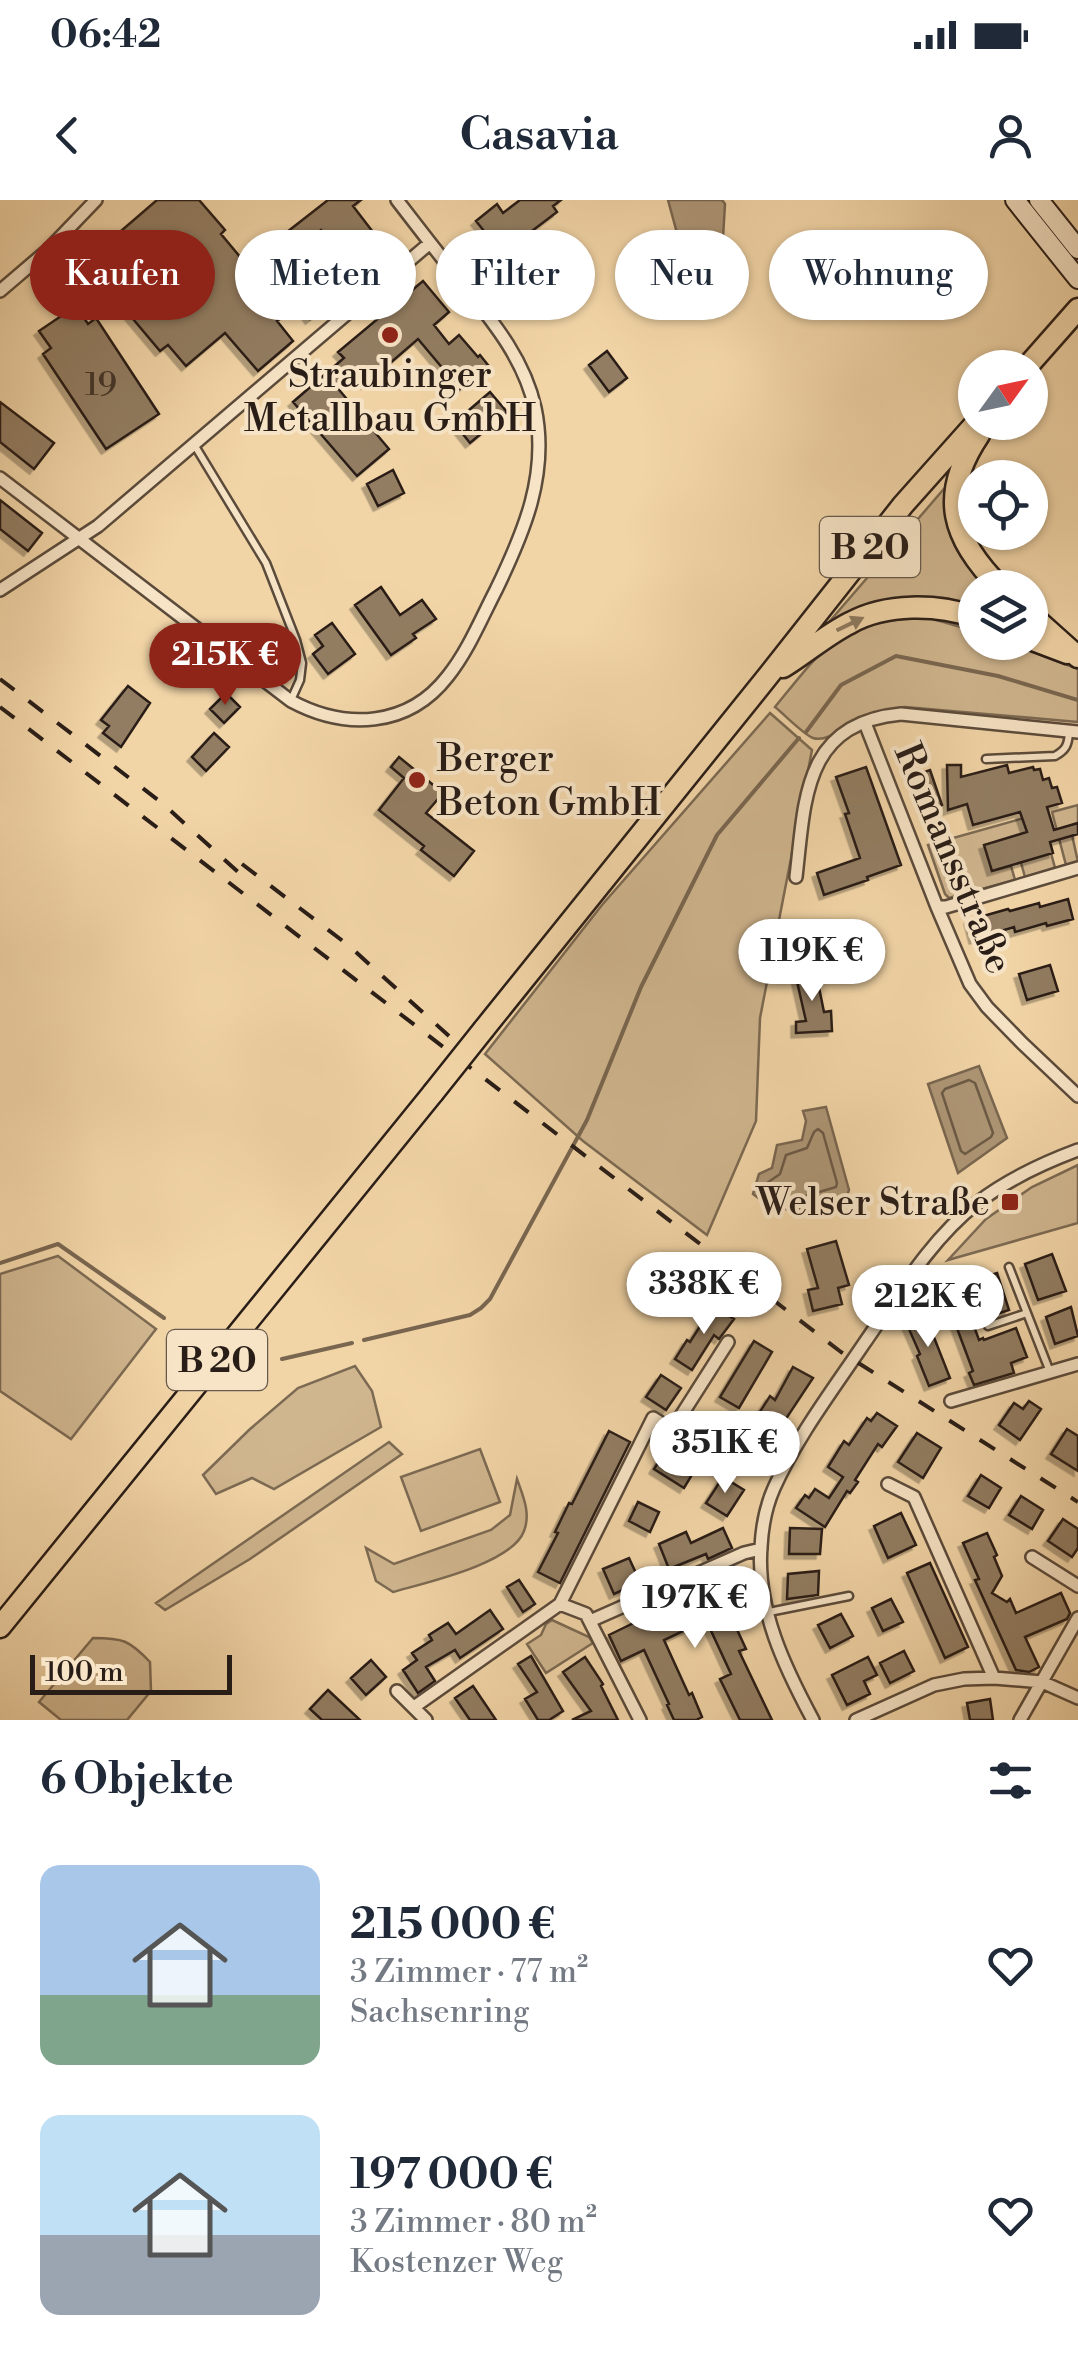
<!DOCTYPE html>
<html lang="de">
<head>
<meta charset="utf-8">
<style>
  :root { --surface:#fff; --page:#f6f6f7; --text:#1f2937; --muted:#747a83; --accent:#8f2418 }
  body { margin:0; font-family:"Libre Bodoni",serif; background:var(--page); color:var(--text); height:100vh; display:flex; flex-direction:column; font-size:38px; white-space:nowrap }
  * { box-sizing:border-box; margin:0 }
  p { font-size:32px; color:var(--muted) }
  .icon { flex:none; width:55px; height:55px; fill:none; stroke:currentColor; stroke-width:2; stroke-linecap:round; stroke-linejoin:round }
  .map { position:relative; height:1520px; overflow:hidden }
  .drawer { display:flex; flex-direction:column; background:var(--surface); flex:1 }
  .drawer>* { flex:none }
  .banner { position:absolute; left:30px; top:30px; width:1020px; height:90px; display:flex; gap:20px }
  .needle { width:65px; rotate:57deg }
  .tools { position:absolute; left:958px; top:150px; display:grid; gap:20px }
  .tools a { display:grid; place-items:center; width:90px; height:90px; border-radius:50%; background:var(--surface); box-shadow:0 2px 8px #0004; font-size:50px }
  .scale { position:absolute; left:30px; bottom:25px; width:202px; box-sizing:border-box; padding-left:10px; border:5px solid #291d17; border-top:0; font-size:28px; line-height:35px; white-space:nowrap; color:#291d17; -webkit-text-stroke:8px #f7e4c6; paint-order:stroke }
  .price { position:absolute; translate:-50% -85px; padding:0 22px; border-radius:35px; background:#fff; color:#222; font-size:32px; line-height:65px; filter:drop-shadow(0 2px 5px #0008) }
  .price::after { content:''; position:absolute; left:50%; top:60px; width:30px; height:22px; margin-left:-15px; background:inherit; clip-path:polygon(0 0,100% 0,50% 100%) }
  .price.current { background:var(--accent); color:#fff }
  ul { padding:0; list-style:none }
  li { display:flex; align-items:center; gap:30px; height:250px; padding:0 40px }
  li span { display:grid; place-items:center; flex:none; width:280px; height:200px; border-radius:20px; color:#555 }
  li>.icon { margin-inline-start:auto }
  span .icon { width:120px; height:120px; fill:#fffc; stroke-width:1 }
  li b { font-size:42px }
  h2 { display:flex; justify-content:space-between; align-items:center; height:120px; padding:0 40px; font-size:42px }
  .chip { padding:0 35px; border-radius:45px; background:var(--surface); box-shadow:0 2px 8px #0004; font-size:35px; line-height:90px }
  .chip.current { background:var(--accent); color:#fff }
  .status { display:flex; justify-content:space-between; align-items:center; height:70px; padding:0 50px; background:var(--surface); direction:ltr }
  .status svg { height:28px; fill:currentColor }
  header { display:flex; justify-content:space-between; align-items:center; height:130px; padding:0 40px; background:var(--surface); font-size:45px; font-weight:600 }
  .map>svg:first-child { display:block }
</style>
</head>
<body>
<div class="status"><b>06:42</b><svg viewBox="0 0 49 12"><path d="M0 12V9h3v3zM5 12V6h3v6zM10 12V3h3v9zM15 12V0h3v12zM26 1h20v11H26zM47 4h2v5h-2z"/></svg></div>
<header><svg class="icon" aria-label="back" viewBox="0 0 24 24"><path d="M15 5l-7 7 7 7"/></svg>Casavia<svg class="icon" aria-label="person" viewBox="0 0 24 24"><circle cx="12" cy="8" r="4"/><path d="M4 21q1-7 8-7t8 7"/></svg></header>
<div class="map">
<svg width="1078" height="1520" viewBox="0 0 1078 1520">
  <defs>
    <filter id="shadow"><feDropShadow dx="-4.5" dy="4.5" stdDeviation="0" flood-color="#0004"/></filter>
  </defs>
  <rect width="100%" height="100%" fill="#f2d5a7"/>
  <filter id="stains"><feTurbulence type="fractalNoise" baseFrequency=".002" numOctaves="4"/><feColorMatrix values="0 0 0 0 .2 0 0 0 0 .09 0 0 0 0 .02 0 0 0 .5 -.17"/></filter>
  <radialGradient id="worn" r=".72"><stop offset=".6" stop-color="#630" stop-opacity="0"/><stop offset="1" stop-color="#630" stop-opacity=".3"/></radialGradient>
  <!-- green -->
  <path fill="#d0b68f" stroke="#7c6a53" stroke-width="2.5" d="M949,283C942,333 953,351 986,387L975,388V409C965,405 955,400 945,398C901,391 860,407 823,429Z
    M929,418L975,431V442L1010,443L1078,469V522L905,507C889,509 873,512 858,519C845,524 829,543 813,538C803,534 785,515 775,507C828,442 840,419 929,418Z
    M770,513L812,550L760,818L756,921L707,1035L583,941L485,854L602,705Z
    M1078,605V623L1070,626L1078,662L1066,665L1052,612Z
    M1042,613L1046,626L1024,634L1051,653L1055,668L1025,677L1014,638L985,645L992,671L1011,666L1015,680L949,698L945,694L928,645Z
    M1078,965V1023L948,1060L986,1019L1032,987Z
    M58,1056L156,1129L71,1239L0,1191V1074Z
    M355,1166L372,1191L381,1227L274,1289L252,1278L216,1294L203,1275L249,1230L298,1188Z
    M389,1242L402,1254L250,1359L165,1410L156,1403Z
    M480,1249L500,1302L421,1331L401,1277Z
    M517,1279C523,1296 531,1313 524,1331C512,1364 424,1383 393,1392L376,1381L366,1348L394,1364L491,1330L510,1315Z
    M552,1420L589,1437L593,1443L546,1473L527,1444L541,1435L546,1424Z
    M93,1438C123,1438 129,1440 150,1462L151,1491L127,1520H61L39,1502Z"/>
  <!-- water -->
  <path fill="#ae9676" stroke="#796650" stroke-width="2.5" d="M668,0H722L725,4L723,38L680,44Z
    M979,866L1007,938L958,973L928,884Z
    M826,907L849,990L847,996L792,1011L765,1003L753,994L759,974L772,968L777,945L802,940L806,921L803,911Z"/>
  <g fill="none" stroke-linecap="round" stroke-linejoin="round">
    <!-- shore -->
    <path stroke="#6c5a46" stroke-width="2.5" d="M969,880L975,883L993,933L991,937L965,954L961,951L942,893L945,889Z
      M818,929L823,933L837,983L836,987L792,1000L767,992V983L780,974L786,955L807,948L814,932Z"/>
    <!-- stream -->
    <path stroke="#796650" stroke-width="4" d="M806,532L841,485L896,456L998,476L1078,500
      M0,1063L58,1044L164,1118
      M364,1140L470,1115L481,1108L490,1099L587,920L641,787L717,635L799,538
      M282,1159L352,1143"/>
  </g>
  <!-- building -->
  <path fill="#927d62" stroke="#291d17" stroke-width="2.5" filter="url(#shadow)" d="M157,0H199L225,30L221,34L246,64L328,0H361L353,6L389,53L357,77L321,30L302,46L341,95L310,119L298,103L277,121L293,141L258,171L225,133L186,166L168,145L160,151L85,62Z
    M520,0H561L553,6L557,12L524,37L550,73L530,89L476,21L497,4L503,13Z
    M423,81L449,112L434,125L449,144L459,135L478,157L480,155L488,165L460,189L418,139L366,184L354,169L335,185L389,249L357,276L293,202L344,158L338,152Z
    M76,106L88,124L96,118L159,214L106,249L43,154L51,148L39,131Z
    M607,151L627,178L609,192L589,165Z
    M490,192L507,212L470,243L454,223Z
    M0,202L54,243L34,269L0,242Z
    M393,270L404,293L378,306L367,284Z
    M0,300L42,333L28,351L0,329Z
    M381,387L400,415L422,400L436,419L413,434L416,438L391,455L355,405Z
    M332,423L355,454L328,474L313,454L323,446L315,435Z
    M128,486L150,503L121,547L103,533L109,526L101,520Z
    M226,493L240,507L224,523L210,509Z
    M214,533L229,547L206,571L192,557Z
    M399,557L443,593L426,613L474,651L454,676L421,650L424,646L379,610L404,578L391,567Z
    M947,565H961V577L1007,565L1009,573L1033,567L1034,570L1040,569L1043,580L1049,578L1052,588L1057,587L1062,603L1047,607L1054,630L1078,623V634L1050,642L1053,653L992,671L984,645L1027,632L1020,612L973,625L967,604L948,610Z
    M866,567L901,665L867,677L868,680L824,695L817,673L860,658L845,614L849,613L836,577Z
    M930,570L942,605L924,611L913,576Z
    M1068,699L1073,719L1047,726L1046,723L1015,732L1014,727L974,739L969,720L1008,709L1010,711L1039,703L1040,707Z
    M1050,765L1058,791L1027,800L1019,774Z
    M815,768L824,812L831,811L832,831L796,833V822L806,821L795,773Z
    M836,1041L849,1085L838,1088L842,1104L813,1111L808,1090L818,1088L807,1049Z
    M1052,1054L1066,1091L1038,1100L1025,1064Z
    M997,1073L1009,1110L994,1115L981,1078Z
    M959,1085L979,1140L983,1138L984,1140L1016,1128L1027,1157L1011,1163L1014,1173L974,1185L969,1173L973,1171L943,1091Z
    M713,1106L734,1119L719,1139L714,1135L692,1170L675,1159L687,1140L690,1142Z
    M1071,1107L1078,1136L1055,1144L1046,1117Z
    M924,1112L950,1178L929,1186L917,1156L920,1154L905,1120Z
    M754,1141L772,1152L739,1208L720,1197Z
    M793,1167L813,1178L752,1270L731,1257L770,1196L775,1200Z
    M661,1175L681,1188L666,1210L646,1197Z
    M1029,1201L1041,1209L1020,1240L999,1225L1014,1203L1023,1209Z
    M877,1213L897,1226L882,1247L878,1244L855,1280L858,1282L850,1293L847,1291L825,1327L796,1308L805,1295L809,1298L815,1289L829,1298L843,1277L828,1267L844,1241L849,1245L867,1218L871,1221Z
    M711,1217L727,1227L714,1250L695,1238Z
    M1067,1229L1078,1236V1271L1051,1254Z
    M609,1231L630,1242L560,1383L538,1372L558,1333L555,1332L569,1303L572,1304Z
    M917,1233L941,1248L923,1278L898,1262Z
    M666,1250L696,1268L684,1288L654,1269Z
    M981,1275L1001,1288L989,1308L968,1296Z
    M723,1277L744,1290L727,1316L706,1303Z
    M1021,1296L1043,1310L1032,1329L1009,1315Z
    M638,1302L659,1312L650,1332L629,1321Z
    M901,1313L916,1345L888,1358L874,1326Z
    M1063,1319L1078,1329V1348L1072,1357L1048,1341Z
    M723,1328L732,1348L708,1359L706,1354L669,1369L659,1344L686,1332L691,1343Z
    M790,1328L822,1329L820,1354H789Z
    M987,1333L997,1355L994,1357L1002,1376L992,1393L1007,1402L1010,1399L1016,1413L1061,1393L1070,1413L1067,1419L1025,1437L1039,1467L1029,1472L1016,1470L975,1380L979,1379L963,1343Z
    M629,1358L640,1382L614,1394L603,1369Z
    M930,1363L968,1447L945,1458L907,1373Z
    M819,1371L818,1395L787,1399L788,1374Z
    M726,1378L739,1404L728,1410L746,1449L739,1451L772,1520H740L720,1479L731,1474L706,1420L664,1440L689,1495L692,1493L702,1517L696,1520H674L667,1505L669,1504L644,1450L621,1461L609,1435Z
    M519,1380L535,1404L523,1412L507,1387Z
    M891,1399L903,1422L883,1431L872,1408Z
    M490,1410L503,1429L460,1458L455,1450L426,1467L435,1481L418,1493L403,1470L417,1460L412,1453L432,1440L429,1435L448,1423L456,1434Z
    M841,1414L853,1436L830,1448L818,1425Z
    M904,1451L914,1471L890,1483L880,1463Z
    M531,1456L563,1511L549,1520H538L525,1499L537,1492L518,1464Z
    M585,1457L603,1484L601,1486L618,1520H572L591,1511L563,1472Z
    M868,1457L877,1475L864,1481L870,1494L847,1505L832,1475Z
    M371,1460L386,1477L366,1495L351,1478Z
    M473,1486L496,1520H470L455,1498Z
    M328,1490L360,1520H322L310,1509Z
    M990,1499L993,1520H970L967,1503Z"/>
  <g fill="none" stroke-linecap="round" stroke-linejoin="round">
    <!-- lane casing -->
    <g stroke="#5b4b3b" stroke-width="11">
      <path id="lane" d="M195,246L266,363L296,440L302,463L300,480L291,500
        M986,559L1055,556C1066,550 1068,545 1069,533
        M1009,1067L1050,1172
        M971,1082L988,1126L1027,1113
        M769,1412L849,1396"/>
    </g>
    <!-- street casing -->
    <g stroke="#5b4b3b" stroke-width="16">
      <path id="street" d="M0,91L48,50L96,0
        M0,278L291,501C345,530 408,528 448,476C468,451 481,419 496,390C524,332 549,274 535,208C524,157 489,117 458,78C437,52 417,26 397,0
        M0,390L98,326L430,43
        M865,523L937,707L970,784L987,807L1022,843L1078,896
        M796,677C805,600 803,523 901,514L1078,532
        M937,707H946L1078,668
        M951,1201L1078,1164
        M888,1284L914,1297L994,1478
        M1032,1357L1078,1386
        M560,1404L586,1414L640,1520
        M590,1421L744,1353L761,1349
        M397,1491L426,1520
        M414,1507L560,1404L653,1218L672,1230L728,1142
        M813,1520C785,1468 756,1408 761,1347C762,1327 766,1306 774,1288C797,1237 832,1191 863,1145C898,1095 929,1041 977,1003C1007,980 1043,963 1078,950
        M856,1520L934,1485L964,1479L994,1478L1042,1482L1078,1498
        M1020,1520L1078,1418"/>
    </g>
    <!-- secondary casing -->
    <g stroke="#291d17" stroke-width="22">
      <path id="secondary" d="M1015,0L1078,79
        M1039,0L1078,49"/>
    </g>
    <!-- highway casing -->
    <g stroke="#291d17" stroke-width="25">
      <path id="highway" d="M1026,168L1078,109
        M979,235C938,296 952,339 1001,388
        M1030,414L1078,457
        M1030,439L1067,453
        M783,467C806,453 826,435 850,423C886,403 937,404 975,417
        M484,829L768,476L903,305L977,222
        M0,1427L433,893"/>
    </g>
    <!-- lane -->
    <use href="#lane" stroke="#f7e4c6" stroke-width="6"/>
    <!-- street -->
    <use href="#street" stroke="#f7e4c6" stroke-width="11"/>
    <!-- secondary -->
    <use href="#secondary" stroke="#f7e4c6" stroke-width="18"/>
    <!-- highway -->
    <use href="#highway" stroke="#f2d5a7" stroke-width="20"/>
    <!-- rail -->
    <path stroke="#291d17" stroke-width="4" stroke-dasharray="18 18" stroke-linecap="butt" d="M0,479L162,603L248,681
      M0,507L841,1152L1078,1302
      M242,664L348,745L449,836"/>
    <!-- highway-bridge casing -->
    <g stroke="#291d17" stroke-width="25" stroke-linecap="butt">
      <path id="highway-bridge" d="M433,893L484,829"/>
    </g>
    <!-- highway-bridge -->
    <use href="#highway-bridge" stroke="#f2d5a7" stroke-width="20"/>
  </g>
  <!-- one-way arrows -->
  <defs><path id="oneway-solid" d="M-6-.8H1V-3.2L6.5 0L1 3.2V.8H-6Z" transform="scale(2.5)"/></defs>
  <use fill="#8e795f" href="#oneway-solid" transform="translate(850 424) rotate(-26)"/>
  <!-- markers -->
  <g fill="#8f2418" stroke="#f7e4c6" stroke-width="4">
    <circle cx="390" cy="135" r="10"/>
    <circle cx="417" cy="580" r="10"/>
    <rect x="1000" y="992" width="20" height="20" rx="5"/>
  </g>
  <g text-anchor="middle" stroke-width="8" stroke-linejoin="round" paint-order="stroke">
    <!-- number labels -->
    <g font-size="32" fill="#43352a">
      <text x="101" y="195">19</text>
    </g>
    <!-- shield labels -->
    <g fill="#f7e4c6" stroke="#67594c" stroke-width="2.5">
      <rect x="820" y="317" width="100" height="60" rx="8"/>
      <rect x="167" y="1130" width="100" height="60" rx="8"/>
    </g>
    <g font-size="35" font-weight="bold" fill="#291d17">
      <text x="870" y="359">B 20</text>
      <text x="217" y="1172">B 20</text>
    </g>
    <!-- poi labels -->
    <g font-size="38" fill="#291d17" stroke="#f7e4c6">
      <text x="390" y="187">Straubinger<tspan x="390" dy="44">Metallbau GmbH</tspan></text>
      <text x="437" y="571" text-anchor="start">Berger<tspan x="437" dy="44">Beton GmbH</tspan></text>
      <text x="990" y="1015" text-anchor="end">Welser Straße</text>
    </g>
    <!-- street labels -->
    <g font-size="38" fill="#291d17" stroke="#f7e4c6">
      <text transform="translate(954 658) rotate(67)" y="13">Romansstraße</text>
    </g>
  </g>
  <rect width="100%" height="100%" filter="url(#stains)"/>
  <rect width="100%" height="100%" fill="url(#worn)"/>
</svg>
<div class="tools">
<a><svg class="needle" viewBox="-14 -14 28 28"><path d="M0-13l5 13h-10z" fill="#e53935"/><path d="M0 13l5-13h-10z" fill="#747a83"/></svg></a>
<a><svg class="icon" aria-label="locate" viewBox="0 0 24 24"><circle cx="12" cy="12" r="6"/><path d="M12 2v4M12 18v4M2 12h4M18 12h4"/></svg></a>
<a><svg class="icon" aria-label="layers" viewBox="0 0 24 24"><path d="M12 4l9 5-9 5-9-5zM3 14l9 5 9-5"/></svg></a>
</div>
<div class="scale">100 m</div>
<b class="price current" style="left:225px;top:508px">215K €</b>
<b class="price" style="left:812px;top:804px">119K €</b>
<b class="price" style="left:704px;top:1137px">338K €</b>
<b class="price" style="left:928px;top:1150px">212K €</b>
<b class="price" style="left:725px;top:1296px">351K €</b>
<b class="price" style="left:695px;top:1451px">197K €</b>
<div class="banner">
<a class="chip current">Kaufen</a>
<a class="chip">Mieten</a>
<a class="chip">Filter</a>
<a class="chip">Neu</a>
<a class="chip">Wohnung</a>
</div>
</div>
<section class="drawer">
<h2>6 Objekte<svg class="icon" aria-label="filters" viewBox="0 0 24 24"><path d="M4 7h16M4 17h16"/><circle cx="9" cy="7" r="2"/><circle cx="15" cy="17" r="2"/></svg></h2>
<ul>
<li><span style="background:linear-gradient(#a9c7e8 65%,#7fa58c 0)"><svg class="icon" aria-label="home" viewBox="0 0 24 24"><path d="M3 11l9-7 9 7M6 9v11h12V9"/></svg></span><div><b>215 000 €</b><p>3 Zimmer · 77 m²</p><p>Sachsenring</p></div><svg class="icon" aria-label="heart" viewBox="0 0 24 24"><path d="M12 20l-8-8c-3-5 5-10 8-4 3-6 11-1 8 4z"/></svg></li>
<li><span style="background:linear-gradient(#bfe0f5 60%,#9aa5b1 0)"><svg class="icon" aria-label="home" viewBox="0 0 24 24"><path d="M3 11l9-7 9 7M6 9v11h12V9"/></svg></span><div><b>197 000 €</b><p>3 Zimmer · 80 m²</p><p>Kostenzer Weg</p></div><svg class="icon" aria-label="heart" viewBox="0 0 24 24"><path d="M12 20l-8-8c-3-5 5-10 8-4 3-6 11-1 8 4z"/></svg></li>
</ul>
</section>
</body>
</html>
